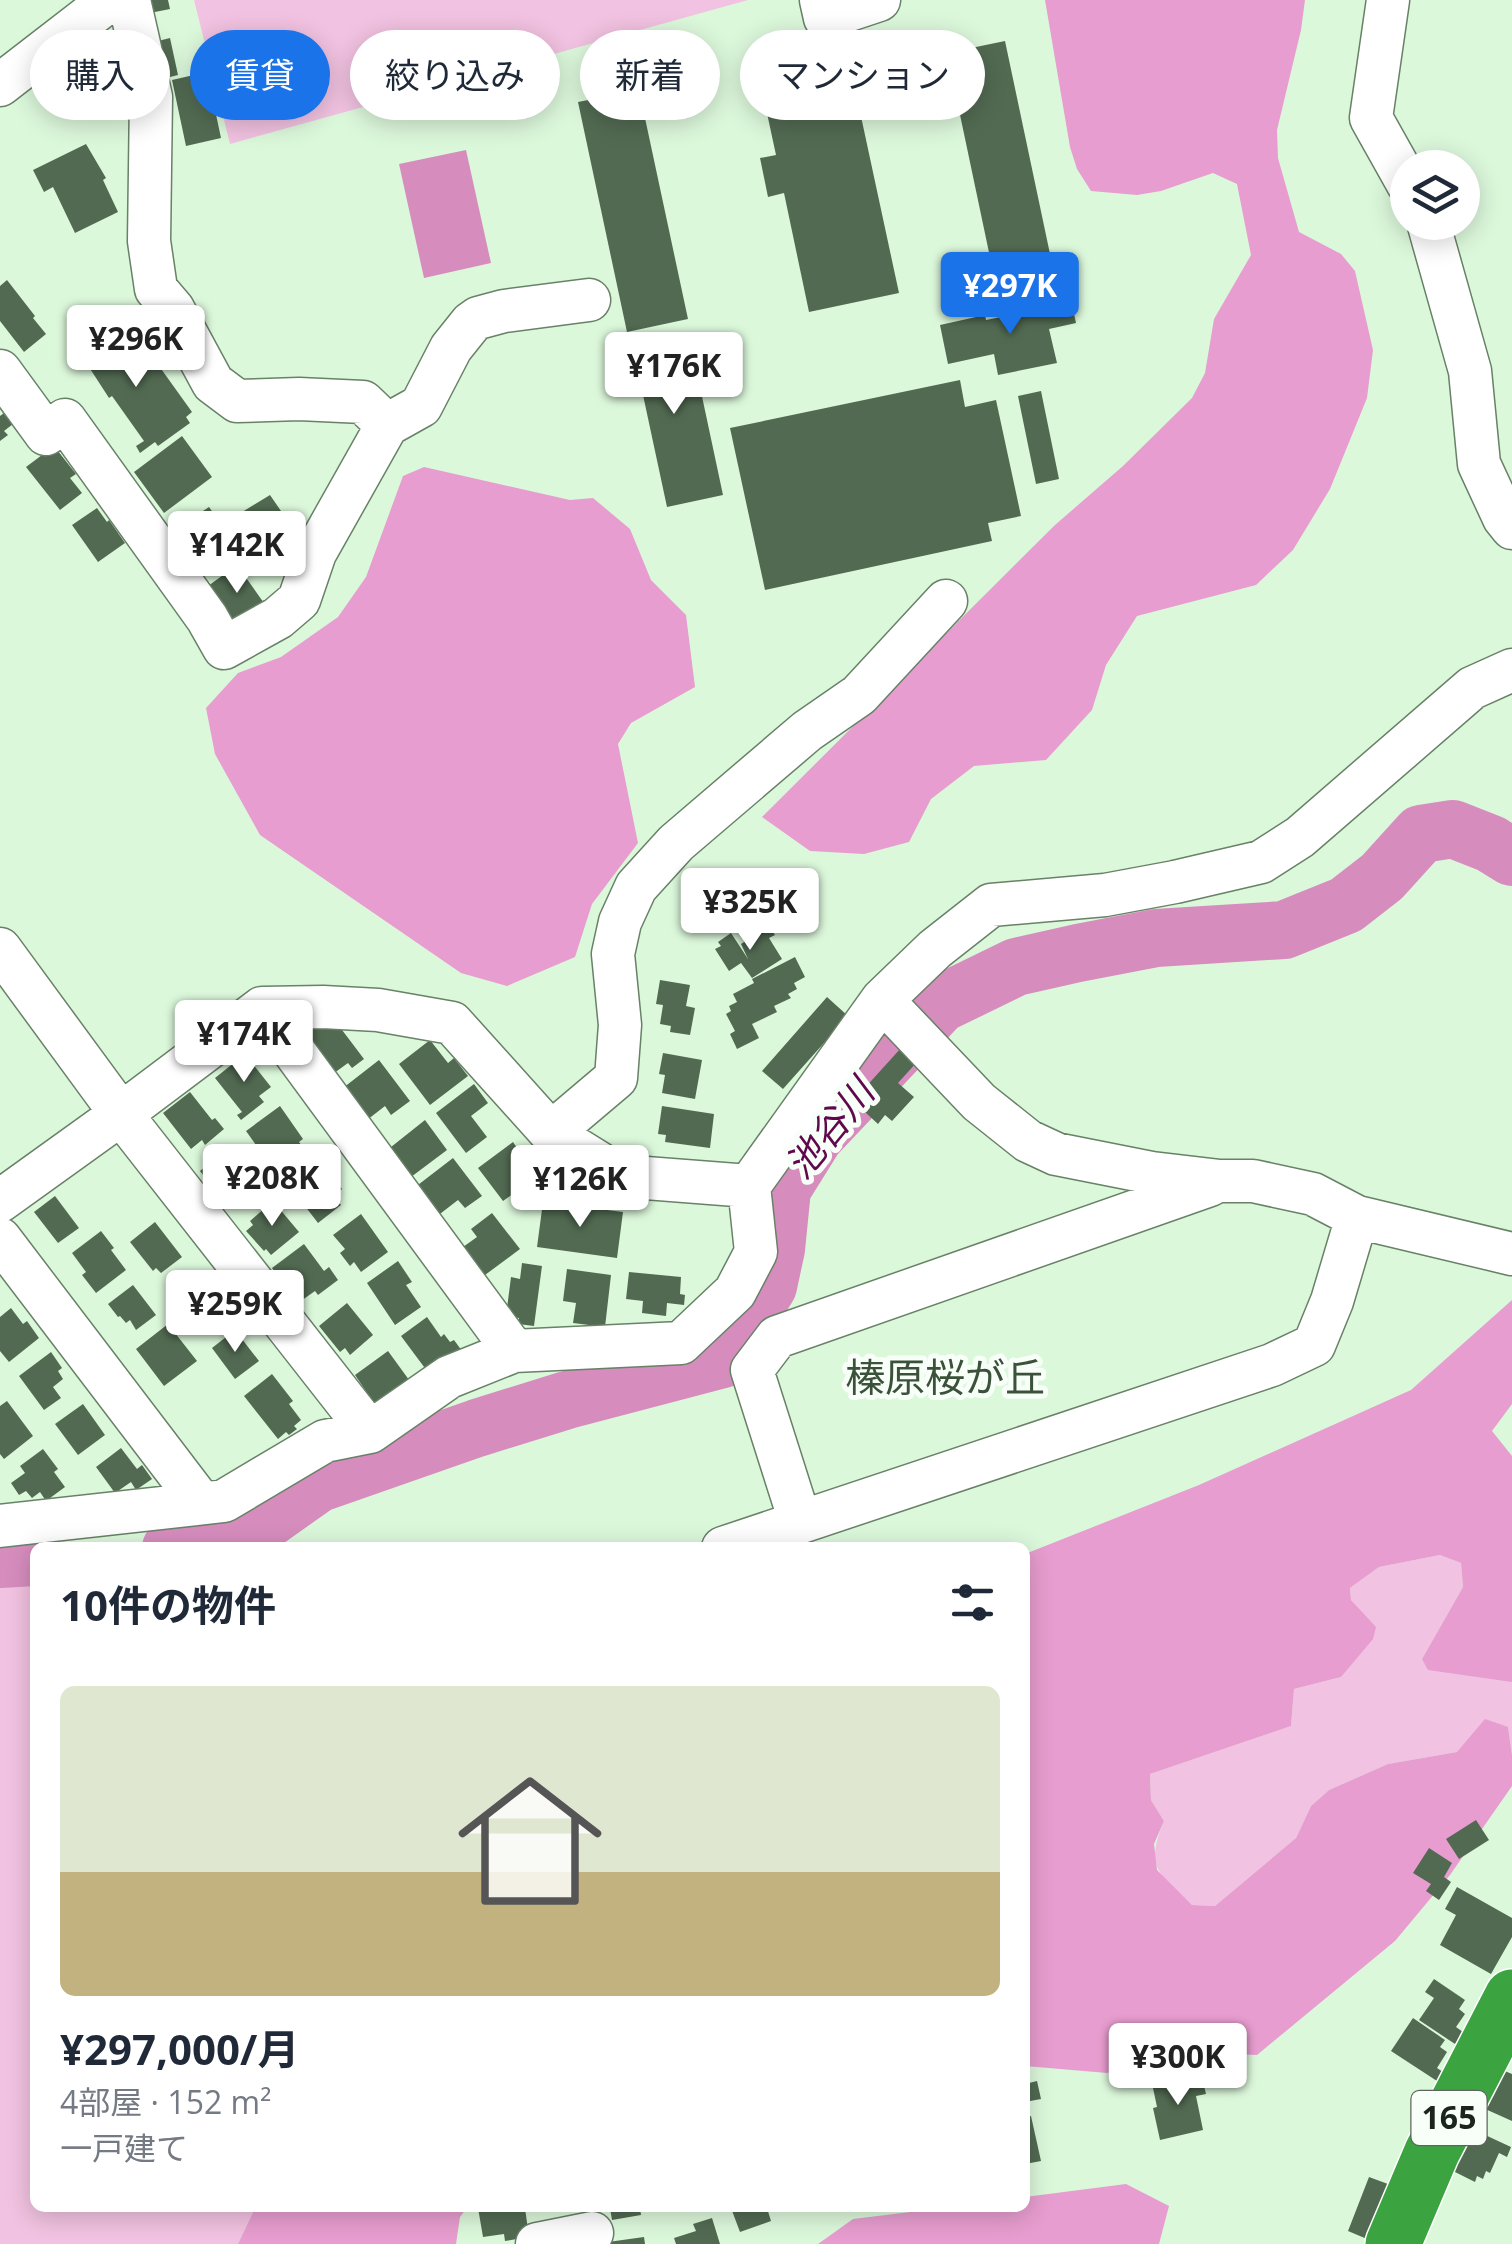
<!DOCTYPE html>
<html lang="ja">
<head>
<meta charset="utf-8">
<style>
  :root { --surface:#fff; --page:#f2f2f3; --text:#1f2937; --muted:#747a83; --line:#e0e1e3; --accent:#1a73e8 }
  body { margin:0; font-family:"Open Sans","Noto Sans JP",sans-serif; background:var(--page); color:var(--text); height:100vh; display:flex; flex-direction:column; font-size:38px; white-space:nowrap }
  * { box-sizing:border-box; margin:0 }
  p { font-size:32px; color:var(--muted) }
  .icon { flex:none; width:55px; height:55px; fill:none; stroke:currentColor; stroke-width:2; stroke-linecap:round; stroke-linejoin:round }
  .map { position:relative; flex:1; overflow:hidden }
  .details { position:absolute; left:30px; top:1542px; width:1000px; height:670px; display:flex; flex-direction:column; background:var(--surface); border-radius:15px; box-shadow:0 5px 25px #0003 }
  .details>* { flex:none }
  .guide { position:absolute; left:30px; top:30px; width:1000px; height:90px; display:flex; gap:20px }
  .fabs { position:absolute; left:1390px; top:150px; display:grid; gap:20px }
  .fabs a { display:grid; place-items:center; width:90px; height:90px; border-radius:50%; background:var(--surface); box-shadow:0 5px 25px #0003; font-size:50px }
  .price { position:absolute; translate:-50% -85px; padding:0 22px; border-radius:10px; background:#fff; color:#222; font-size:32px; line-height:65px; filter:drop-shadow(0 2px 5px #0008) }
  .price::after { content:''; position:absolute; left:50%; top:60px; width:30px; height:22px; margin-left:-15px; background:inherit; clip-path:polygon(0 0,100% 0,50% 100%) }
  .price.selected { background:var(--accent); color:#fff }
  ul { padding:0; list-style:none }
  li { display:grid; align-content:center; gap:20px; height:530px; padding:0 30px }
  li+li { border-top:2px solid var(--line) }
  li span { display:grid; place-items:center; height:310px; border-radius:15px; color:#555 }
  li>.icon { margin-inline-start:auto }
  span .icon { width:180px; height:180px; fill:#fffc; stroke-width:1 }
  li b { font-size:42px }
  h2 { display:flex; justify-content:space-between; align-items:center; height:120px; padding:0 30px; font-size:42px }
  .chip { padding:0 35px; border-radius:45px; background:var(--surface); box-shadow:0 5px 25px #0003; font-size:35px; line-height:90px }
  .chip.selected { background:var(--accent); color:#fff }
  .map>svg:first-child { display:block }
</style>
</head>
<body>
<div class="map">
<svg width="1512" height="2244" viewBox="0 0 1512 2244">
  <rect width="100%" height="100%" fill="#dcf8db"/>
  <!-- green -->
  <path fill="#f1c2e1" d="M194,0H748L230,144Z
    M1440,1555L1461,1563L1463,1587L1422,1659L1512,1682V1755L1508,1727L1457,1752L1388,1764L1329,1790L1311,1806L1296,1838L1215,1906L1192,1905C1159,1873 1144,1869 1164,1821L1151,1800L1150,1774L1291,1726L1294,1689L1341,1677L1375,1627L1351,1600L1350,1588L1379,1567Z
    M35,1568V2208H255L238,2244H0V1569Z"/>
  <!-- forest -->
  <path fill="#e79dcf" d="M1045,0H1305L1301,30L1277,130L1278,158L1299,232L1341,254L1355,271L1373,350L1367,398L1330,489L1293,550L1256,585L1137,616L1106,665L1092,710L1046,760L974,766L931,799L909,842L864,854L810,851L762,817L1055,525L1123,466L1192,398L1205,373L1214,319L1251,255L1237,184L1213,173L1161,191L1137,195L1091,191L1077,169L1070,147Z
    M424,467L570,500L593,498L630,529L651,580L686,615L695,687L631,723L618,744L638,843L592,904L575,957L507,986L461,973L260,835L215,754L206,708L238,673L281,657L338,617L366,577L403,476Z
    M1512,1300V1404L1492,1431L1512,1456V1682L1428,1670L1422,1659L1463,1587L1461,1563L1440,1555L1379,1567L1350,1588L1351,1600L1376,1627L1373,1639L1341,1677L1294,1689L1291,1726L1150,1774L1151,1800L1164,1821L1154,1844L1157,1870L1192,1905L1215,1906L1296,1838L1311,1806L1329,1790L1388,1764L1457,1752L1485,1719L1508,1727L1512,1755V1786L1450,1875L1395,1941L1257,2055L1185,2052L1107,2073L1025,2066V1554L1199,1485L1411,1390Z
    M1126,2184L1169,2206L1159,2244H818L853,2219L943,2208H1025V2197Z
    M255,2208H467L460,2217L456,2244H238Z"/>
  <!-- water -->
  <path fill="#d68dbe" d="M466,150L491,263L424,278L399,164Z"/>
  <g fill="none" stroke-linecap="round" stroke-linejoin="round">
    <!-- river -->
    <path stroke="#d68dbe" stroke-width="58" d="M171,1548L234,1543L317,1484L477,1428L567,1400L723,1359L768,1286L776,1249L782,1189L815,1136L940,1004L1016,967L1078,953L1156,938L1284,930L1346,905L1382,877L1421,834L1453,829L1491,844L1512,857
      M0,1559L35,1557"/>
  </g>
  <!-- building -->
  <path fill="#526a52" d="M147,0H168L170,9L150,13Z
    M170,38L178,75L162,79L154,42Z
    M1005,41L1057,287L999,300L947,53Z
    M848,56L899,293L809,312L784,193L768,197L760,158L776,155L759,76Z
    M207,72L221,138L186,146L172,80Z
    M639,90L688,319L627,332L578,102Z
    M86,144L106,178L103,180L118,212L75,233L53,187L44,192L33,170Z
    M7,280L35,316L33,318L46,334L24,352L0,321V286Z
    M1070,295L1076,323L1049,329L1057,363L998,375L994,354L948,364L940,325L985,315L986,320L1045,308L1043,301Z
    M99,331L117,361L134,349L140,358L149,352L192,412L186,417L190,423L158,446L155,442L140,453L136,446L144,441L112,396L109,398L87,364L79,370L67,354Z
    M651,336L654,347L690,340L723,495L667,507L640,381L622,385L613,344Z
    M960,380L965,407L996,400L1021,516L988,523L992,541L765,590L730,428Z
    M1041,391L1059,479L1036,484L1018,396Z
    M4,413L13,424L4,431L8,435L0,441V416Z
    M182,436L212,477L164,513L134,472Z
    M54,446L76,474L70,478L82,493L60,510L26,467Z
    M270,495L281,511L236,540L243,550L207,574L188,545Z
    M209,507L219,521L197,535L188,521Z
    M97,508L107,522L109,520L125,543L98,562L72,525Z
    M237,565L266,606L236,626L208,586Z
    M769,926L775,935L769,938L782,959L752,978L741,963L729,971L715,949L721,946L718,942L731,933L748,959L741,944Z
    M795,957L805,977L794,983L797,989L788,994L791,998L774,1006L777,1012L752,1024L759,1038L737,1049L730,1034L735,1031L726,1014L731,1011L729,1006L737,1002L733,994L754,983L752,979Z
    M660,980L690,985L686,1006L695,1008L690,1035L670,1032L671,1026L660,1024L663,1005L656,1004Z
    M827,997L848,1016L783,1089L762,1071Z
    M318,1015L333,1018L364,1059L352,1068L348,1063L330,1076L296,1031Z
    M430,1040L448,1063L454,1058L468,1076L430,1105L399,1064Z
    M901,1048L917,1062L898,1083L914,1097L892,1121L885,1115L878,1124L853,1101Z
    M663,1053L702,1060L695,1099L662,1093L665,1075L659,1074Z
    M245,1054L271,1087L259,1096L264,1102L241,1120L237,1115L242,1112L215,1078Z
    M379,1060L410,1101L391,1115L385,1106L367,1120L343,1088Z
    M474,1084L488,1103L471,1116L487,1137L466,1153L436,1113Z
    M190,1092L212,1120L215,1118L224,1129L205,1145L202,1140L191,1149L163,1113Z
    M280,1106L303,1139L299,1142L308,1154L278,1176L246,1131Z
    M662,1106L714,1114L710,1148L665,1142L666,1135L658,1134Z
    M425,1120L447,1150L407,1180L386,1151Z
    M513,1142L524,1158L515,1165L528,1183L503,1201L478,1168Z
    M230,1147L259,1182L244,1194L238,1188L222,1200L200,1171Z
    M453,1158L482,1196L465,1208L458,1200L436,1217L414,1188Z
    M320,1160L342,1189L334,1196L341,1205L318,1223L288,1184Z
    M55,1196L79,1228L58,1243L34,1212Z
    M273,1201L299,1232L271,1255L266,1249L264,1251L246,1231L253,1225L250,1221Z
    M543,1202L623,1212L617,1258L537,1247Z
    M492,1213L520,1249L485,1275L463,1247L477,1237L471,1229Z
    M361,1214L388,1252L361,1272L354,1262L350,1266L340,1253L345,1249L333,1235Z
    M155,1222L182,1257L161,1273L156,1268L153,1271L130,1242Z
    M101,1231L114,1248L111,1250L126,1270L96,1293L82,1275L86,1272L72,1253Z
    M304,1244L324,1271L329,1267L338,1280L318,1295L315,1291L298,1303L272,1268Z
    M398,1261L412,1282L406,1285L421,1307L395,1325L367,1283Z
    M522,1263L542,1266L534,1326L518,1324L519,1318L506,1316L511,1277L520,1279Z
    M567,1269L611,1275L605,1327L573,1323L576,1303L563,1301Z
    M192,1271L205,1287L200,1291L216,1311L195,1327L167,1291Z
    M629,1272L681,1277L680,1294L685,1295L684,1305L667,1303L666,1316L642,1313L643,1301L626,1299Z
    M133,1285L156,1315L136,1330L130,1320L126,1323L120,1316L118,1317L108,1304Z
    M347,1303L373,1335L350,1355L345,1348L340,1352L319,1326Z
    M11,1308L23,1324L27,1321L39,1338L9,1362L0,1351V1317Z
    M427,1317L441,1337L444,1334L450,1342L454,1340L465,1355L433,1379L401,1336Z
    M168,1324L197,1361L164,1386L136,1349Z
    M235,1330L259,1361L235,1379L212,1348Z
    M388,1351L412,1384L394,1397L390,1392L374,1403L355,1375Z
    M51,1352L62,1368L58,1371L63,1379L53,1387L61,1398L44,1410L19,1376Z
    M272,1374L293,1401L289,1404L301,1420L294,1426L297,1429L289,1435L286,1432L278,1439L244,1396Z
    M7,1401L33,1436L4,1459L0,1454V1406Z
    M83,1404L105,1435L78,1455L55,1424Z
    M121,1448L137,1469L142,1465L152,1479L136,1490L131,1482L115,1493L96,1467Z
    M43,1449L58,1469L54,1472L65,1487L46,1501L40,1492L32,1498L26,1491L19,1495L11,1483L25,1473L20,1466Z
    M1476,1820L1489,1840L1459,1859L1446,1839Z
    M1429,1848L1452,1863L1444,1877L1451,1882L1439,1900L1426,1891L1431,1884L1413,1873Z
    M1457,1887L1512,1918V1937L1491,1974L1440,1945L1456,1915L1445,1909Z
    M1434,1979L1465,2000L1459,2009L1465,2014L1456,2027L1463,2032L1455,2044L1419,2020L1434,1998L1425,1992Z
    M1413,2018L1445,2040L1440,2047L1447,2052L1437,2068L1443,2072L1437,2081L1391,2051Z
    M1500,2069L1512,2074V2121L1483,2108Z
    M1202,2077L1206,2094L1196,2096L1203,2130L1160,2140L1153,2108L1157,2107L1153,2088Z
    M1037,2081L1041,2099L1025,2102V2084Z
    M1031,2116L1041,2161L1025,2164V2117Z
    M1468,2127L1511,2147L1507,2157L1499,2153L1490,2173L1486,2171L1483,2179L1477,2176L1475,2182L1453,2171Z
    M1369,2177L1388,2184L1367,2239L1348,2231Z
    M478,2208H525L529,2237L505,2241L504,2234L483,2237Z
    M610,2208H640L641,2215L612,2220Z
    M731,2208H767L771,2221L740,2232Z
    M712,2218L720,2244H676L674,2238L696,2231L693,2224Z
    M644,2237L645,2244H608V2242Z"/>
  <g fill="none" stroke-linecap="round" stroke-linejoin="round">
    <!-- minor casing -->
    <g stroke="#688167" stroke-width="45">
      <path id="minor" d="M129,0L151,97L149,241L156,289L173,309L213,383L237,401L299,399L363,402L387,425
        M821,0L825,18L879,0
        M1388,0L1371,118L1408,184
        M0,85L110,0
        M1428,222L1470,371L1479,464L1504,518L1512,528
        M0,371L46,434L65,420L207,618L224,648L278,618L299,600L315,553L387,425L421,406L451,348L471,323L478,318L504,311L589,300
        M0,949L121,1114L370,1432
        M882,1000L979,1102L1028,1141L1056,1154L1152,1173L1220,1181H1253L1313,1194L1357,1217L1512,1254
        M262,1008L514,1351
        M551,1133L616,1078L620,1025L613,954L620,922L636,887L676,843L807,731L859,695L946,601
        M0,1201L121,1114L262,1008L323,1007L378,1010L452,1023L551,1133L620,1176L749,1186
        M0,1239L201,1503
        M800,1521L752,1370L777,1337L1210,1185
        M0,1526L224,1501L325,1441L370,1432L449,1377L514,1351L681,1343L735,1292L756,1252L749,1186L882,1000L935,949L991,905L1105,895L1175,882L1261,862L1300,837L1472,688L1512,670
        M723,1548L1272,1365L1314,1345L1332,1301L1357,1217
        M537,2244L592,2233"/>
    </g>
    <!-- highway casing -->
    <g stroke="#fff" stroke-width="58">
      <path id="highway" d="M1393,2244L1432,2152L1512,1997"/>
    </g>
    <!-- minor -->
    <use href="#minor" stroke="#fff" stroke-width="42"/>
    <!-- highway -->
    <use href="#highway" stroke="#3ca341" stroke-width="55"/>
  </g>
  <g text-anchor="middle" stroke-width="10" stroke-linejoin="round" paint-order="stroke">
    <!-- shield labels -->
    <rect fill="#f8fef8" stroke="#5d665d" stroke-width="2.5" x="1411.5" y="2091" width="75" height="54" rx="8"/>
    <g font-size="32" font-weight="bold" fill="#1b251b">
      <text x="1449" y="2129">165</text>
    </g>
    <!-- water labels -->
    <g font-size="38" font-style="italic" fill="#60074d" stroke="#f8fef8">
      <text transform="translate(830 1129) rotate(-51)" y="13">池谷川</text>
    </g>
    <!-- quarter labels -->
    <g font-size="40" fill="#3b523a" stroke="#f8fef8">
      <text x="945" y="1392">榛原桜が丘</text>
    </g>
  </g>
</svg>
<div class="fabs">
<a><svg class="icon" aria-label="layers" viewBox="0 0 24 24"><path d="M12 4l9 5-9 5-9-5zM3 14l9 5 9-5"/></svg></a>
</div>
<b class="price selected" style="left:1010px;top:337px">¥297K</b>
<b class="price" style="left:136px;top:390px">¥296K</b>
<b class="price" style="left:674px;top:417px">¥176K</b>
<b class="price" style="left:237px;top:596px">¥142K</b>
<b class="price" style="left:750px;top:953px">¥325K</b>
<b class="price" style="left:244px;top:1085px">¥174K</b>
<b class="price" style="left:272px;top:1229px">¥208K</b>
<b class="price" style="left:580px;top:1230px">¥126K</b>
<b class="price" style="left:235px;top:1355px">¥259K</b>
<b class="price" style="left:1178px;top:2108px">¥300K</b>
<div class="guide">
<a class="chip">購入</a>
<a class="chip selected">賃貸</a>
<a class="chip">絞り込み</a>
<a class="chip">新着</a>
<a class="chip">マンション</a>
</div>
<section class="details">
<h2>10件の物件<svg class="icon" aria-label="filters" viewBox="0 0 24 24"><path d="M4 7h16M4 17h16"/><circle cx="9" cy="7" r="2"/><circle cx="15" cy="17" r="2"/></svg></h2>
<ul>
<li><span style="background:linear-gradient(#dfe7d0 60%,#c2b280 0)"><svg class="icon" aria-label="home" viewBox="0 0 24 24"><path d="M3 11l9-7 9 7M6 9v11h12V9"/></svg></span><div><b>¥297,000/月</b><p>4部屋 · 152 m²</p><p>一戸建て</p></div></li>
</ul>
</section>
</div>
</body>
</html>
